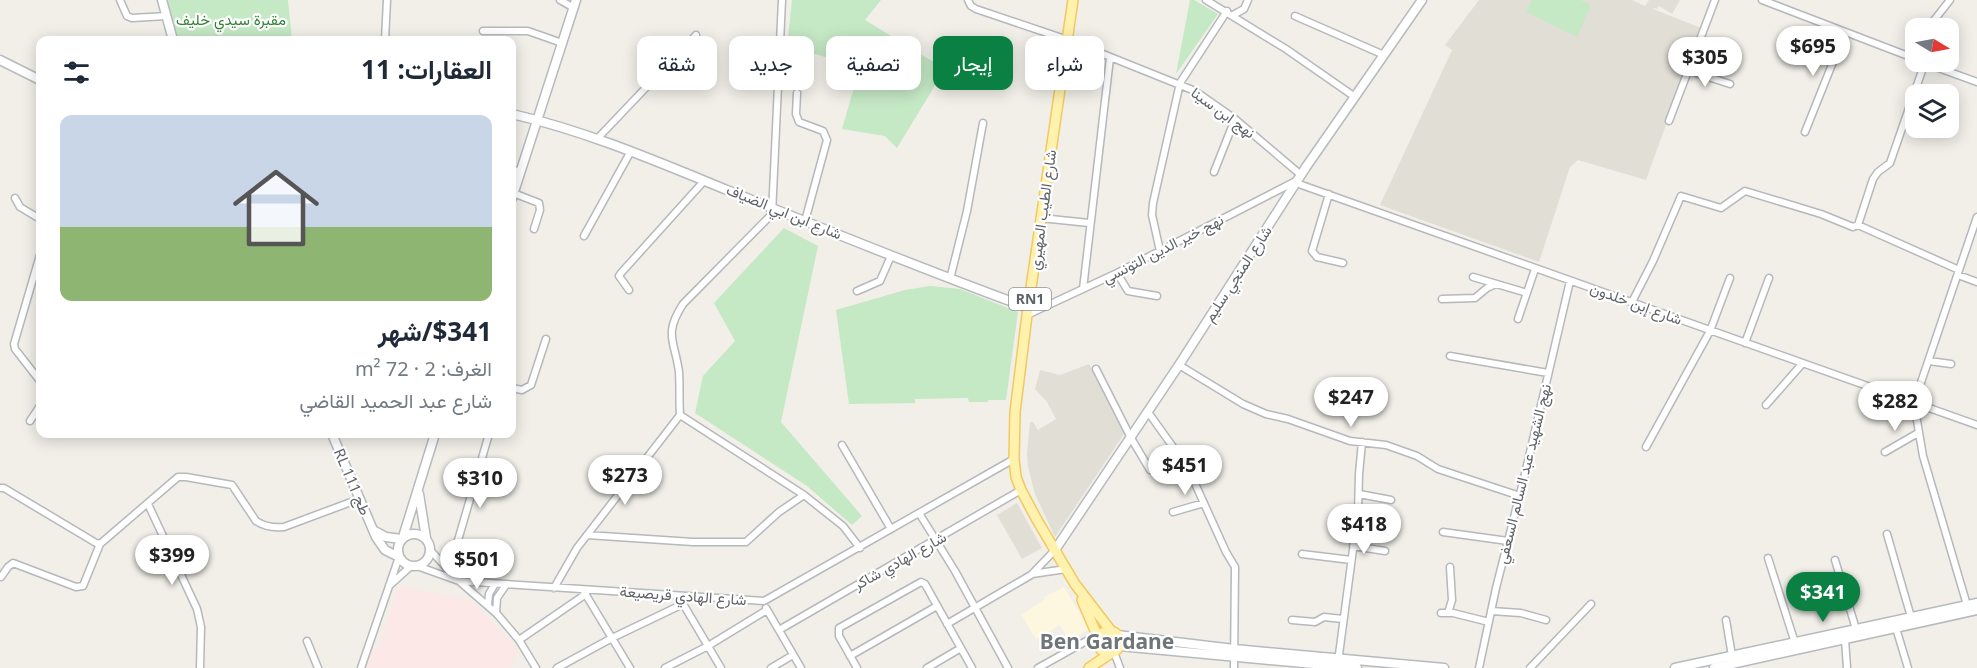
<!DOCTYPE html>
<html lang="ar">
<head>
<meta charset="utf-8">
<style>
  :root { --surface:#fff; --page:#f6f6f7; --text:#1f2937; --muted:#747a83; --accent:#0b8043 }
  body { margin:0; font-family:"Noto Sans",Vazirmatn,sans-serif; background:var(--page); color:var(--text); direction:rtl; height:100vh; display:flex; flex-direction:column; font-size:22px; white-space:nowrap }
  * { box-sizing:border-box; margin:0 }
  p { font-size:20px; color:var(--muted) }
  .icon { flex:none; width:33px; height:33px; fill:none; stroke:currentColor; stroke-width:2; stroke-linecap:round; stroke-linejoin:round }
  .map { position:relative; flex:1; overflow:hidden; direction:ltr }
  .panel { position:absolute; left:36px; top:36px; width:480px; height:402px; display:flex; flex-direction:column; background:var(--surface); border-radius:12px; box-shadow:0 3px 15px #0003; direction:rtl }
  .panel>* { flex:none }
  .banner { position:absolute; left:534px; top:36px; width:570px; height:54px; direction:rtl; display:flex; gap:12px }
  .needle { width:39px; rotate:100deg }
  .tools { position:absolute; left:1905px; top:18px; display:grid; gap:12px }
  .tools a { display:grid; place-items:center; width:54px; height:54px; border-radius:12px; background:var(--surface); box-shadow:0 3px 15px #0003; font-size:30px }
  .price { position:absolute; translate:-50% -51px; padding:0 14px; border-radius:21px; background:#fff; color:#222; font-size:20px; line-height:39px; filter:drop-shadow(0 2px 3px #0008) }
  .price::after { content:''; position:absolute; left:50%; top:36px; width:18px; height:14px; margin-left:-9px; background:inherit; clip-path:polygon(0 0,100% 0,50% 100%) }
  .price.on { background:var(--accent); color:#fff }
  ul { padding:0; list-style:none }
  li { display:grid; align-content:center; gap:12px; height:318px; padding:0 24px }
  li span { display:grid; place-items:center; height:186px; border-radius:12px; color:#555 }
  li>.icon { margin-inline-start:auto }
  span .icon { width:108px; height:108px; fill:#fffc; stroke-width:1 }
  li b { font-size:26px }
  h2 { display:flex; justify-content:space-between; align-items:center; height:72px; padding:0 24px; font-size:26px }
  .pill { padding:0 21px; border-radius:12px; background:var(--surface); box-shadow:0 3px 15px #0003; font-size:21px; line-height:54px }
  .pill.on { background:var(--accent); color:#fff }
  .map>svg:first-child { display:block }
</style>
</head>
<body>
<div class="map">
<svg width="1977" height="668" viewBox="0 0 1977 668">
  <rect width="100%" height="100%" fill="#f1efe8"/>
  <!-- commercial -->
  <path fill="#fef7e0" d="M1064,587L1089,629L1069,641L1060,625L1036,639L1021,615L1045,599L1044,597Z"/>
  <!-- education -->
  <path fill="#e1ded6" d="M1479,0H1632L1645,6L1649,0H1680L1672,14L1659,6L1657,9L1654,8L1653,9L1701,28L1646,180L1578,160L1570,167L1539,262L1380,205L1452,50L1445,45Z
    M1089,364L1126,431L1055,537L1035,494L1028,467L1027,454L1030,422H1033L1038,430L1056,419L1047,402L1035,389L1040,370L1060,375Z
    M1017,503L1042,548L1022,559L997,515Z"/>
  <!-- medical -->
  <path fill="#fce8e6" d="M404,587L472,601L518,650L510,668H366L372,649L378,650L397,590Z"/>
  <!-- green -->
  <path fill="#c5e8c5" d="M167,0H288L292,40H178Z
    M792,0H881L865,20L945,69L897,148L885,136L842,129L860,67L787,46Z
    M1190,0H1194L1218,14L1176,74Z
    M1532,0H1580L1591,5L1577,37L1526,12Z
    M784,228L818,246L781,422L862,516L852,525L807,486L695,413L703,376L735,341L714,303Z
    M930,286L960,289L1018,312L1006,400H988V402H969L968,398L915,399V403L849,404L836,310L905,290Z"/>
  <g fill="none" stroke-linecap="round" stroke-linejoin="round">
    <!-- street casing -->
    <g stroke="#b5b8bc" stroke-width="9">
      <path id="street" d="M120,0L127,16L132,18L167,16
        M560,0L574,8
        M968,0L971,6L976,9L1068,40L1195,91L1235,119L1301,175
        M1206,0L1286,49L1355,97
        M1762,0L1916,59
        M1233,15L1244,9L1248,0
        M1295,16L1384,55
        M1928,28L1950,0
        M483,31H528L562,43
        M385,40L387,0
        M1906,55L1916,44
        M1922,62L1977,82
        M1687,70L1730,84
        M797,93L796,114L799,122L823,131L827,140L805,221
        M1669,121L1715,0
        M1805,132L1845,32
        M597,139L696,35
        M512,170L520,171
        M1214,172L1235,119
        M1296,183L1977,425
        M513,193L539,203L540,210L534,229
        M1329,194L1312,251L1317,257L1343,263
        M15,198L20,207L40,219
        M1041,218L1089,223
        M1858,225L1873,179L1878,172L1890,163L1925,62
        M584,236L631,151
        M1160,251L1152,215L1153,203L1180,83L1227,11
        M40,255L14,344L15,349L40,381
        M1117,273L1128,291L1157,296
        M1958,275L1977,282
        M1473,277L1527,293
        M950,279L967,211L983,123
        M1083,289L1110,58
        M629,290L619,276L621,273L704,181
        M857,291L880,281L891,256
        M1442,299L1475,298L1487,288L1496,284
        M1632,302L1653,261L1681,196L1721,208L1745,191L1821,214L1853,227L1858,225L1959,270
        M1027,315L1117,273L1296,181
        M1518,319L1535,269
        M1745,343L1769,278
        M1450,356L1548,373
        M1929,361L1951,364
        M1179,365L1243,404L1266,414L1288,419L1350,441L1386,445L1417,456L1438,469L1520,496
        M1096,369L1131,438L1150,470
        M512,388L522,390L531,385L546,339
        M1766,405L1802,364
        M1148,412L1188,468L1226,552L1235,567L1234,668
        M680,415L804,495L843,526L860,548
        M30,421L40,406
        M842,445L891,529
        M1646,447L1710,331L1730,278
        M1885,452L1918,433
        M0,488H4L96,543L100,544
        M1359,494L1391,500
        M148,504L197,609L201,627L200,668
        M1173,512L1204,503
        M919,513L955,571L1008,668
        M1443,532L1508,541
        M1887,534L1911,617
        M587,535L693,542H746L779,512L804,495
        M1353,546L1385,551
        M430,550L459,581L497,614L519,640L536,668
        M1302,554L1351,560
        M1768,558L1796,646
        M1835,560L1856,629
        M417,566L459,581L764,601L1014,459
        M449,571L489,434
        M1032,574L1066,569
        M1,577L8,567L13,563L76,587L83,586L100,544L178,477H186L232,485L256,521C265,527 274,528 284,527L359,499
        M389,586L411,566
        M554,588L577,548L680,415C679,401 680,387 679,372C675,341 663,335 683,304L772,214L782,0
        M583,590L630,668
        M682,602L721,668
        M488,605L489,594L495,584
        M1967,605L1923,456L1914,403L1977,217
        M766,608L801,668
        M1491,611L1521,613L1546,620
        M496,613L497,598L506,585
        M1441,613H1453L1489,622
        M1448,613L1452,600L1450,567
        M1292,620L1315,622L1324,617L1343,619
        M1726,620L1732,656
        M947,624L1031,575L1055,550
        M1896,628L1908,668
        M779,630L1021,490
        M1845,639L1847,668
        M519,640L586,594
        M307,641L318,668
        M1114,652L1120,668
        M850,656L937,606
        M1338,662L1358,512L1359,474L1362,442
        M361,668L399,557
        M557,668L612,638L683,604
        M665,668L708,646L767,610
        M771,668L793,655
        M857,668L839,636V628L921,582L925,584L972,668
        M927,668L961,648
        M1038,668L1097,635
        M1479,668L1496,588L1524,478L1570,281
        M1530,668L1591,604"/>
    </g>
    <!-- secondary casing -->
    <g stroke="#b6babf" stroke-width="11">
      <path id="secondary" d="M162,0L173,40
        M0,60L40,80
        M512,114C586,131 656,161 727,190C827,230 927,271 1029,308
        M512,198L576,0
        M332,434L376,537L385,550L399,557
        M419,494L426,538
        M373,530L386,537L401,539
        M398 550a16 16 0 1 1 32 0a16 16 0 1 1-32 0Z
        M403,537L435,434
        M1055,550L1179,365L1306,167L1422,0
        M1117,635L1234,649L1444,668
        M1120,646L1357,668
        M1675,668L1977,603
        M1714,668L1977,610"/>
    </g>
    <!-- primary casing -->
    <g stroke="#f2c960" stroke-width="12">
      <path id="primary" d="M1073,0L1027,315L1015,412L1014,459L1016,477L1021,490L1037,520L1075,584L1111,631
        M1082,600L1099,640
        M1098 642a11 11 0 1 1 22 0a11 11 0 1 1-22 0Z
        M1089,668L1111,653"/>
    </g>
    <!-- street -->
    <use href="#street" stroke="#fff" stroke-width="6"/>
    <!-- secondary -->
    <use href="#secondary" stroke="#fff" stroke-width="8"/>
    <!-- primary -->
    <use href="#primary" stroke="#fff2af" stroke-width="9"/>
  </g>
  <g text-anchor="middle" stroke-width="4.5" stroke-linejoin="round" paint-order="stroke">
    <!-- shield labels -->
    <rect fill="#fff" stroke="#8f9295" stroke-width="1.5" x="1009" y="288" width="42" height="22" rx="4.5"/>
    <g font-size="14" font-weight="bold" fill="#5f6368">
      <text x="1030" y="304">RN1</text>
    </g>
    <!-- park labels -->
    <g font-size="15" fill="#348238" stroke="#fff">
      <text x="231" y="25">مقبرة سيدي خليف</text>
    </g>
    <!-- street labels -->
    <g font-size="15" fill="#5f6368" stroke="#fff">
      <text transform="translate(1223 113) rotate(36)" y="5">نهج ابن سينا</text>
      <text transform="translate(1043 210) rotate(-82)" y="5">شارع الطيب المهيري</text>
      <text transform="translate(784 212) rotate(22)" y="5">شارع ابن ابي الضياف</text>
      <text transform="translate(1163 249) rotate(-27)" y="5">نهج خير الدين التونسي</text>
      <text transform="translate(1238 274) rotate(-57)" y="5">شارع المنجي سليم</text>
      <text transform="translate(1636 304) rotate(20)" y="5">شارع إبن خلدون</text>
      <text transform="translate(1524 474) rotate(-76)" y="5">نهج الشهيد عبد السالم السعفي</text>
      <text transform="translate(352 482) rotate(67)" y="5">RL طج 111</text>
      <text transform="translate(900 561) rotate(-29)" y="5">شارع الهادي شاكر</text>
      <text transform="translate(683 596) rotate(4)" y="5">شارع الهادي قريصيعة</text>
    </g>
    <!-- district labels -->
    <g font-size="21" font-weight="bold" fill="#70757a" stroke="#fff">
      <text x="1107" y="649">Ben Gardane</text>
    </g>
  </g>
</svg>
<div class="tools">
<a><svg class="needle" viewBox="-14 -14 28 28"><path d="M0-13l5 13h-10z" fill="#e53935"/><path d="M0 13l5-13h-10z" fill="#747a83"/></svg></a>
<a><svg class="icon" aria-label="layers" viewBox="0 0 24 24"><path d="M12 4l9 5-9 5-9-5zM3 14l9 5 9-5"/></svg></a>
</div>
<b class="price" style="left:1813px;top:77px">$695</b>
<b class="price" style="left:1705px;top:88px">$305</b>
<b class="price" style="left:1351px;top:428px">$247</b>
<b class="price" style="left:1895px;top:432px">$282</b>
<b class="price" style="left:1185px;top:496px">$451</b>
<b class="price" style="left:625px;top:506px">$273</b>
<b class="price" style="left:480px;top:509px">$310</b>
<b class="price" style="left:1364px;top:555px">$418</b>
<b class="price" style="left:172px;top:586px">$399</b>
<b class="price" style="left:477px;top:590px">$501</b>
<b class="price on" style="left:1823px;top:623px">$341</b>
<div class="banner">
<a class="pill">شراء</a>
<a class="pill on">إيجار</a>
<a class="pill">تصفية</a>
<a class="pill">جديد</a>
<a class="pill">شقة</a>
</div>
<section class="panel">
<h2>العقارات: 11<svg class="icon" aria-label="filters" viewBox="0 0 24 24"><path d="M4 7h16M4 17h16"/><circle cx="9" cy="7" r="2"/><circle cx="15" cy="17" r="2"/></svg></h2>
<ul>
<li><span style="background:linear-gradient(#c9d6e8 60%,#8fb573 0)"><svg class="icon" aria-label="home" viewBox="0 0 24 24"><path d="M3 11l9-7 9 7M6 9v11h12V9"/></svg></span><div><b>$341/شهر</b><p>الغرف: 2 · 72 m²</p><p>شارع عبد الحميد القاضي</p></div></li>
</ul>
</section>
</div>
</body>
</html>
